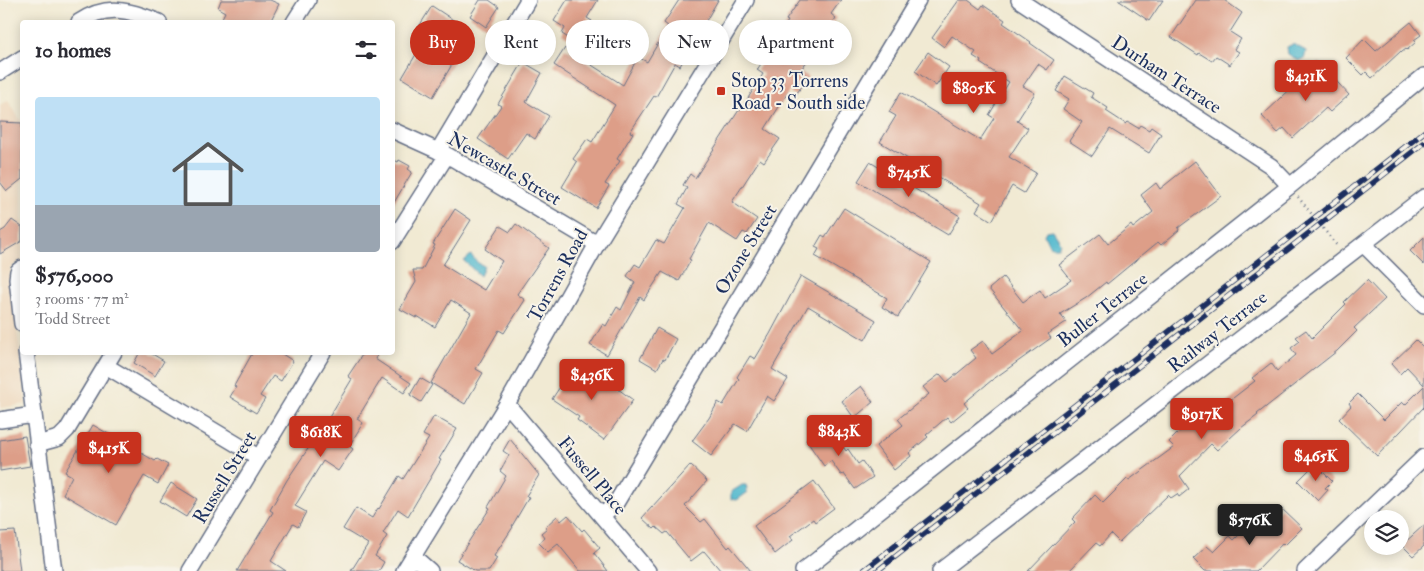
<!DOCTYPE html>
<html lang="en">
<head>
<meta charset="utf-8">
<style>
  :root { --surface:#fff; --page:#f7f7f7; --text:#2b2b33; --muted:#7c7c81; --accent:#c8321e }
  body { margin:0; font-family:"IM FELL Double Pica",serif; background:var(--page); color:var(--text); height:100vh; display:flex; flex-direction:column; font-size:19px; white-space:nowrap }
  * { box-sizing:border-box; margin:0 }
  p { font-size:16px; color:var(--muted) }
  .icon { flex:none; width:28px; height:28px; fill:none; stroke:currentColor; stroke-width:2; stroke-linecap:round; stroke-linejoin:round }
  .map { position:relative; flex:1; overflow:hidden }
  .side { position:absolute; left:20px; top:20px; width:375px; height:335px; display:flex; flex-direction:column; background:var(--surface); border-radius:5px; box-shadow:0 2px 12px #0003 }
  .side>* { flex:none }
  .top-card { position:absolute; left:410px; top:20px; width:475px; height:45px; display:flex; gap:10px }
  .tools { position:absolute; left:1364px; top:510px; display:grid; gap:10px }
  .tools a { display:grid; place-items:center; width:45px; height:45px; border-radius:50%; background:var(--surface); box-shadow:0 2px 12px #0003; font-size:25px }
  .price { position:absolute; translate:-50% -42px; padding:0 11px; border-radius:5px; background:var(--accent); color:#fff; font-size:16px; line-height:32px; filter:drop-shadow(0 1px 2px #0008) }
  .price::after { content:''; position:absolute; left:50%; top:30px; width:15px; height:11px; margin-left:-8px; background:inherit; clip-path:polygon(0 0,100% 0,50% 100%) }
  .price.selected { background:#222; color:#fff }
  ul { padding:0; list-style:none }
  li { display:grid; align-content:center; gap:10px; height:265px; padding:0 15px }
  li span { display:grid; place-items:center; height:155px; border-radius:5px; color:#555 }
  li>.icon { margin-inline-start:auto }
  span .icon { width:90px; height:90px; fill:#fffc; stroke-width:1 }
  li b { font-size:21px }
  h2 { display:flex; justify-content:space-between; align-items:center; height:60px; padding:0 15px; font-size:21px }
  .pill { padding:0 18px; border-radius:22px; background:var(--surface); box-shadow:0 2px 12px #0003; font-size:18px; line-height:45px }
  .pill.selected { background:var(--accent); color:#fff }
  .map>svg:first-child { display:block }
</style>
</head>
<body>
<div class="map">
<svg width="1424" height="571" viewBox="0 0 1424 571">
  <rect width="100%" height="100%" fill="#f7f3e8"/>
  <filter id="ink" filterUnits="userSpaceOnUse"><feTurbulence type="fractalNoise" baseFrequency=".02" numOctaves="2"/><feDisplacementMap in="SourceGraphic" scale="10" xChannelSelector="R" yChannelSelector="G"/><feConvolveMatrix kernelMatrix="1 2 1 2 8 2 1 2 1" color-interpolation-filters="sRGB"/></filter>
  <filter id="wash" filterUnits="userSpaceOnUse"><feTurbulence type="fractalNoise" baseFrequency=".0096" numOctaves="4" result="noise"/><feDisplacementMap in="SourceGraphic" scale="20" xChannelSelector="R" yChannelSelector="G"/><feGaussianBlur stdDeviation="1.12" result="paint"/><feColorMatrix in="noise" values="0 0 0 0 0 0 0 0 0 0 0 0 0 0 0 0 0 1.4 0 .05"/><feComposite in="paint" operator="in"/></filter>
  <g filter="url(#wash)">
    <rect width="100%" height="100%" fill="#f1ead3"/>
    <!-- built -->
    <path fill="#eed7bb" d="M8,100L22,123V260L10,268L26,404L0,408V105Z"/>
    <!-- water -->
    <path fill="#4fb8cd" stroke="#357496" d="M1293,44L1306,51L1304,60L1301,59L1299,61L1288,54L1287,47Z
      M1052,230L1060,242L1058,247H1051L1044,235L1046,231Z
      M471,255L478,263L484,266L480,276L464,261Z
      M742,485H746L747,488L746,490L748,492L737,500L731,499V492Z"/>
    <g id="blocks">
      <!-- building -->
      <path fill="#dd9e88" d="M221,0H270L279,4L270,22H234L222,18L225,12L218,8Z
        M480,0H489L499,7L486,27L470,16Z
        M567,0H598L587,18L592,21L578,44L562,34L565,28L554,21Z
        M679,0H718L680,66L675,63L656,97L654,96L630,132L633,133L617,159L620,161L605,184L609,186L596,208L562,187L577,162L573,159L587,139L592,142L615,105L554,65L565,48L623,85L638,57L647,62L668,26L664,23Z
        M800,0H841L831,14L836,18L816,46L817,47L800,71L808,77L795,96L789,91L765,129L780,139L764,162L760,159L732,202L757,219L747,234L743,232L737,241L709,223L689,259L691,260L679,281L662,272L644,300L640,297L607,355L590,345L603,324L606,326L617,307L621,310L635,282L627,276L635,264L640,267L656,240L664,244L685,208L678,204L687,188L683,185L690,174L695,178L739,110L740,111L763,74L757,70L788,21L786,20Z
        M959,0H968L980,9L983,5L1005,20L1003,23L1031,42L1030,43L1054,60L1047,70L1038,64L1023,86L1035,93L1017,121L1028,128L1009,157L1036,173L1024,193L1012,186L992,221L976,211L981,203L880,142L896,116L889,112L901,92L980,140L994,118L989,115L1009,82L980,63L981,61L973,56L976,52L952,36L944,47L932,38Z
        M1118,0H1163L1149,21Z
        M1196,0H1224L1242,13L1230,32L1241,39L1234,49L1239,52L1230,65L1216,56L1212,61L1199,53L1198,55L1171,37Z
        M432,6L467,29L449,58L454,61L433,97L402,78L428,34L418,28Z
        M1411,22L1421,35L1414,40L1416,42L1407,50L1406,49L1402,52L1401,51L1372,78L1366,72L1363,75L1346,58L1364,39L1376,51Z
        M928,52L949,67L936,86L915,71Z
        M523,62L542,73L526,102L549,116L535,139L526,133L508,159L478,139L501,106L498,104Z
        M1319,62L1349,95L1330,112L1326,108L1293,138L1284,128L1278,133L1262,116Z
        M1065,76L1093,93L1091,97L1108,108L1106,111L1126,124L1128,122L1138,128L1140,125L1149,130L1151,127L1161,134L1149,153L1110,129L1092,156L1069,141L1082,122L1063,109L1069,99L1056,91Z
        M0,122L22,123V179L7,191L0,182Z
        M392,159L398,162L399,160L410,166L408,169L412,172L392,206Z
        M1195,161L1221,196L1178,228L1179,230L1161,245L1158,242L1107,284L1106,282L1086,298L1060,314L1066,322L1048,334L1051,338L992,380L964,403L968,408L951,422L947,417L926,435L928,437L909,453L911,456L894,470L876,446L903,425L898,419L929,394L923,387L940,374L947,382L976,358L970,350L983,341L992,354L1023,331L989,289L1003,277L1023,302L1040,290L1045,298L1071,280L1059,265L1100,234L1108,244L1131,225L1133,228L1153,212L1141,195L1156,183L1160,189Z
        M870,162L960,216L948,235L858,181Z
        M844,208L931,262L898,317L882,307L887,298L815,256L819,249L815,247L822,235L825,237Z
        M455,209L471,220L443,265L484,290L502,261L485,249L500,226L510,232L516,224L549,248L517,294L525,300L504,333L499,330L476,369L483,373L465,404L431,383L471,313L451,300L435,327L417,316L416,318L400,309L416,282L413,270H422L435,245L433,244Z
        M12,220L22,227V241L0,254V232L5,229Z
        M1424,237V265L1410,251Z
        M801,276L876,320L865,340L808,306L772,369L788,379L774,401L767,396L747,431L735,424L711,456L692,441L709,418L718,402L723,405L739,379L737,377L750,356L755,359L770,334Z
        M1367,280L1385,299L1354,328L1357,331L1337,351L1257,414L1258,415L1241,428L1217,450L1211,444L1180,476L1189,489L1179,497L1177,494L1171,498L1168,495L1119,542L1111,534L1100,546L1096,543L1069,571H1028L1075,522L1072,519L1095,495L1103,503L1127,479L1129,480L1174,447L1169,442L1207,404L1215,412L1255,381L1252,378L1271,363L1277,371L1296,355L1291,348L1300,341L1296,337L1306,330L1312,338L1346,304L1344,302Z
        M657,328L676,339L665,360L663,359L657,369L640,359Z
        M1416,340L1424,348V385L1407,367L1400,374L1391,364Z
        M140,352H149L164,361L155,376L134,363Z
        M253,352H279L293,361L281,381L273,376L260,396L265,399L256,413L230,397L236,387L234,386Z
        M364,352H379L375,359L411,383L404,393L382,378L357,419L363,423L349,446L353,449L338,471L323,461L295,506L306,512L298,527L293,524L271,561L286,571H237L273,512L270,510L287,480L328,419L352,379L348,376Z
        M575,364L604,382L606,380L633,400L604,440L577,420L579,417L552,399Z
        M420,378L432,385L421,402L410,395Z
        M861,386L873,402L854,418L842,401Z
        M1424,386V407L1377,456L1339,419L1351,406L1349,403L1358,394L1384,420L1402,402L1405,405Z
        M434,416L457,429L439,459L441,460L408,516L398,509L383,533L387,536L375,556L384,562L379,571H351L368,544L343,529L356,508L372,518L378,508L379,509L399,476L403,479L429,438L423,435Z
        M93,425L155,461L157,459L168,465L158,484L144,476L116,525L63,494L72,476L65,472Z
        M828,425L846,451L848,449L858,464L862,461L873,477L855,489L844,474L841,475L831,461L824,466L806,440Z
        M25,436L30,466L0,471V440Z
        M510,439L539,475L526,496L529,497L512,526L513,527L494,556L497,558L489,571H475L457,560L490,508L488,507L506,476L500,471L509,455L503,451Z
        M1315,464L1332,481L1325,488L1328,490L1318,501L1298,481Z
        M690,465L707,481L685,506L701,522L705,519L728,548L730,546L751,571H721L704,551L691,561L667,532L664,534L656,527L654,529L642,518Z
        M814,481L834,508L815,522L813,519L790,536L793,540L775,554L754,526Z
        M171,483L197,499L186,517L160,501Z
        M1281,508L1302,528L1285,545L1283,543L1256,571H1205L1193,559L1207,546L1214,552L1230,536L1234,540L1248,526L1256,533Z
        M568,515L582,531L584,529L600,548L594,553L608,571H580L558,544L548,552L539,543L545,538L541,533L547,528L545,527L557,516L561,521Z
        M1424,525V546L1413,556L1402,545Z
        M15,531L20,571H0V532Z"/>
    </g>
  </g>
  <g filter="url(#ink)">
    <use href="#blocks" fill-opacity="0" stroke="#667087" stroke-width="1"/>
    <g fill="none" stroke-linecap="round" stroke-linejoin="round">
      <!-- minor casing -->
      <g stroke="#667087" stroke-width="18">
        <path id="minor" d="M1019,0L1271,166L1290,186
          M79,22C107,3 130,10 159,22
          M294,22L308,0
          M0,72L22,58
          M392,130L447,155L597,244
          M438,151L528,0
          M392,242L447,155
          M1363,244L1424,305
          M22,268L18,271L17,279L22,324
          M26,352L54,571
          M106,366L258,457
          M507,404L648,571
          M0,420L34,415
          M37,444L59,438L67,430L114,352
          M602,516L616,503L918,0
          M413,556L430,571
          M190,571L323,352
          M404,571L507,404L597,244L746,0
          M803,571L1290,186L1424,76
          M940,571L1424,197
          M1305,571L1424,457"/>
      </g>
      <!-- path -->
      <path stroke="#667087" stroke-width="2.5" stroke-dasharray="1 4" stroke-linecap="butt" d="M1298,197L1338,247"/>
      <!-- minor -->
      <use href="#minor" stroke="#fff" stroke-width="15"/>
      <!-- rail casing -->
      <g stroke="#1b2f5e" stroke-width="5.5">
        <path id="rail" d="M863,571L1424,132
          M877,571L1424,143"/>
      </g>
      <!-- rail -->
      <use href="#rail" stroke="#f7f3e8" stroke-width="4" stroke-dasharray="11" stroke-linecap="butt"/>
    </g>
  </g>
  <!-- markers -->
  <rect fill="#c8321e" stroke="#f7f3e8" stroke-width="2" x="716" y="86" width="10" height="10" rx="2.5"/>
  <g text-anchor="middle" stroke-width="4" stroke-linejoin="round" paint-order="stroke">
    <!-- street labels -->
    <g font-size="19" fill="#1b2f5e" stroke="#f7f3e8">
      <text transform="translate(1167 74) rotate(33)" y="7">Durham Terrace</text>
      <text transform="translate(505 168) rotate(30)" y="7">Newcastle Street</text>
      <text transform="translate(745 249) rotate(-59)" y="7">Ozone Street</text>
      <text transform="translate(557 275) rotate(-61)" y="7">Torrens Road</text>
      <text transform="translate(1102 309) rotate(-38)" y="7">Buller Terrace</text>
      <text transform="translate(1217 331) rotate(-38)" y="7">Railway Terrace</text>
      <text transform="translate(593 475) rotate(50)" y="7">Fussell Place</text>
      <text transform="translate(224 477) rotate(-59)" y="7">Russell Street</text>
    </g>
    <!-- poi labels -->
    <g font-size="19" fill="#1b2f5e" stroke="#f7f3e8" text-anchor="start">
      <text x="731" y="87">Stop 33 Torrens<tspan x="731" dy="22">Road - South side</tspan></text>
    </g>
  </g>
</svg>
<div class="tools">
<a><svg class="icon" aria-label="layers" viewBox="0 0 24 24"><path d="M12 4l9 5-9 5-9-5zM3 14l9 5 9-5"/></svg></a>
</div>
<b class="price" style="left:1306px;top:102px">$431K</b>
<b class="price" style="left:974px;top:114px">$805K</b>
<b class="price" style="left:909px;top:198px">$745K</b>
<b class="price" style="left:592px;top:401px">$436K</b>
<b class="price" style="left:1202px;top:440px">$917K</b>
<b class="price" style="left:839px;top:457px">$843K</b>
<b class="price" style="left:321px;top:458px">$618K</b>
<b class="price" style="left:109px;top:474px">$415K</b>
<b class="price" style="left:1316px;top:482px">$465K</b>
<b class="price selected" style="left:1250px;top:546px">$576K</b>
<div class="top-card">
<a class="pill selected">Buy</a>
<a class="pill">Rent</a>
<a class="pill">Filters</a>
<a class="pill">New</a>
<a class="pill">Apartment</a>
</div>
<section class="side">
<h2>10 homes<svg class="icon" aria-label="filters" viewBox="0 0 24 24"><path d="M4 7h16M4 17h16"/><circle cx="9" cy="7" r="2"/><circle cx="15" cy="17" r="2"/></svg></h2>
<ul>
<li><span style="background:linear-gradient(#bfe0f5 70%,#9aa5b1 0)"><svg class="icon" aria-label="home" viewBox="0 0 24 24"><path d="M3 11l9-7 9 7M6 9v11h12V9"/></svg></span><div><b>$576,000</b><p>3 rooms · 77 m²</p><p>Todd Street</p></div></li>
</ul>
</section>
</div>
</body>
</html>
